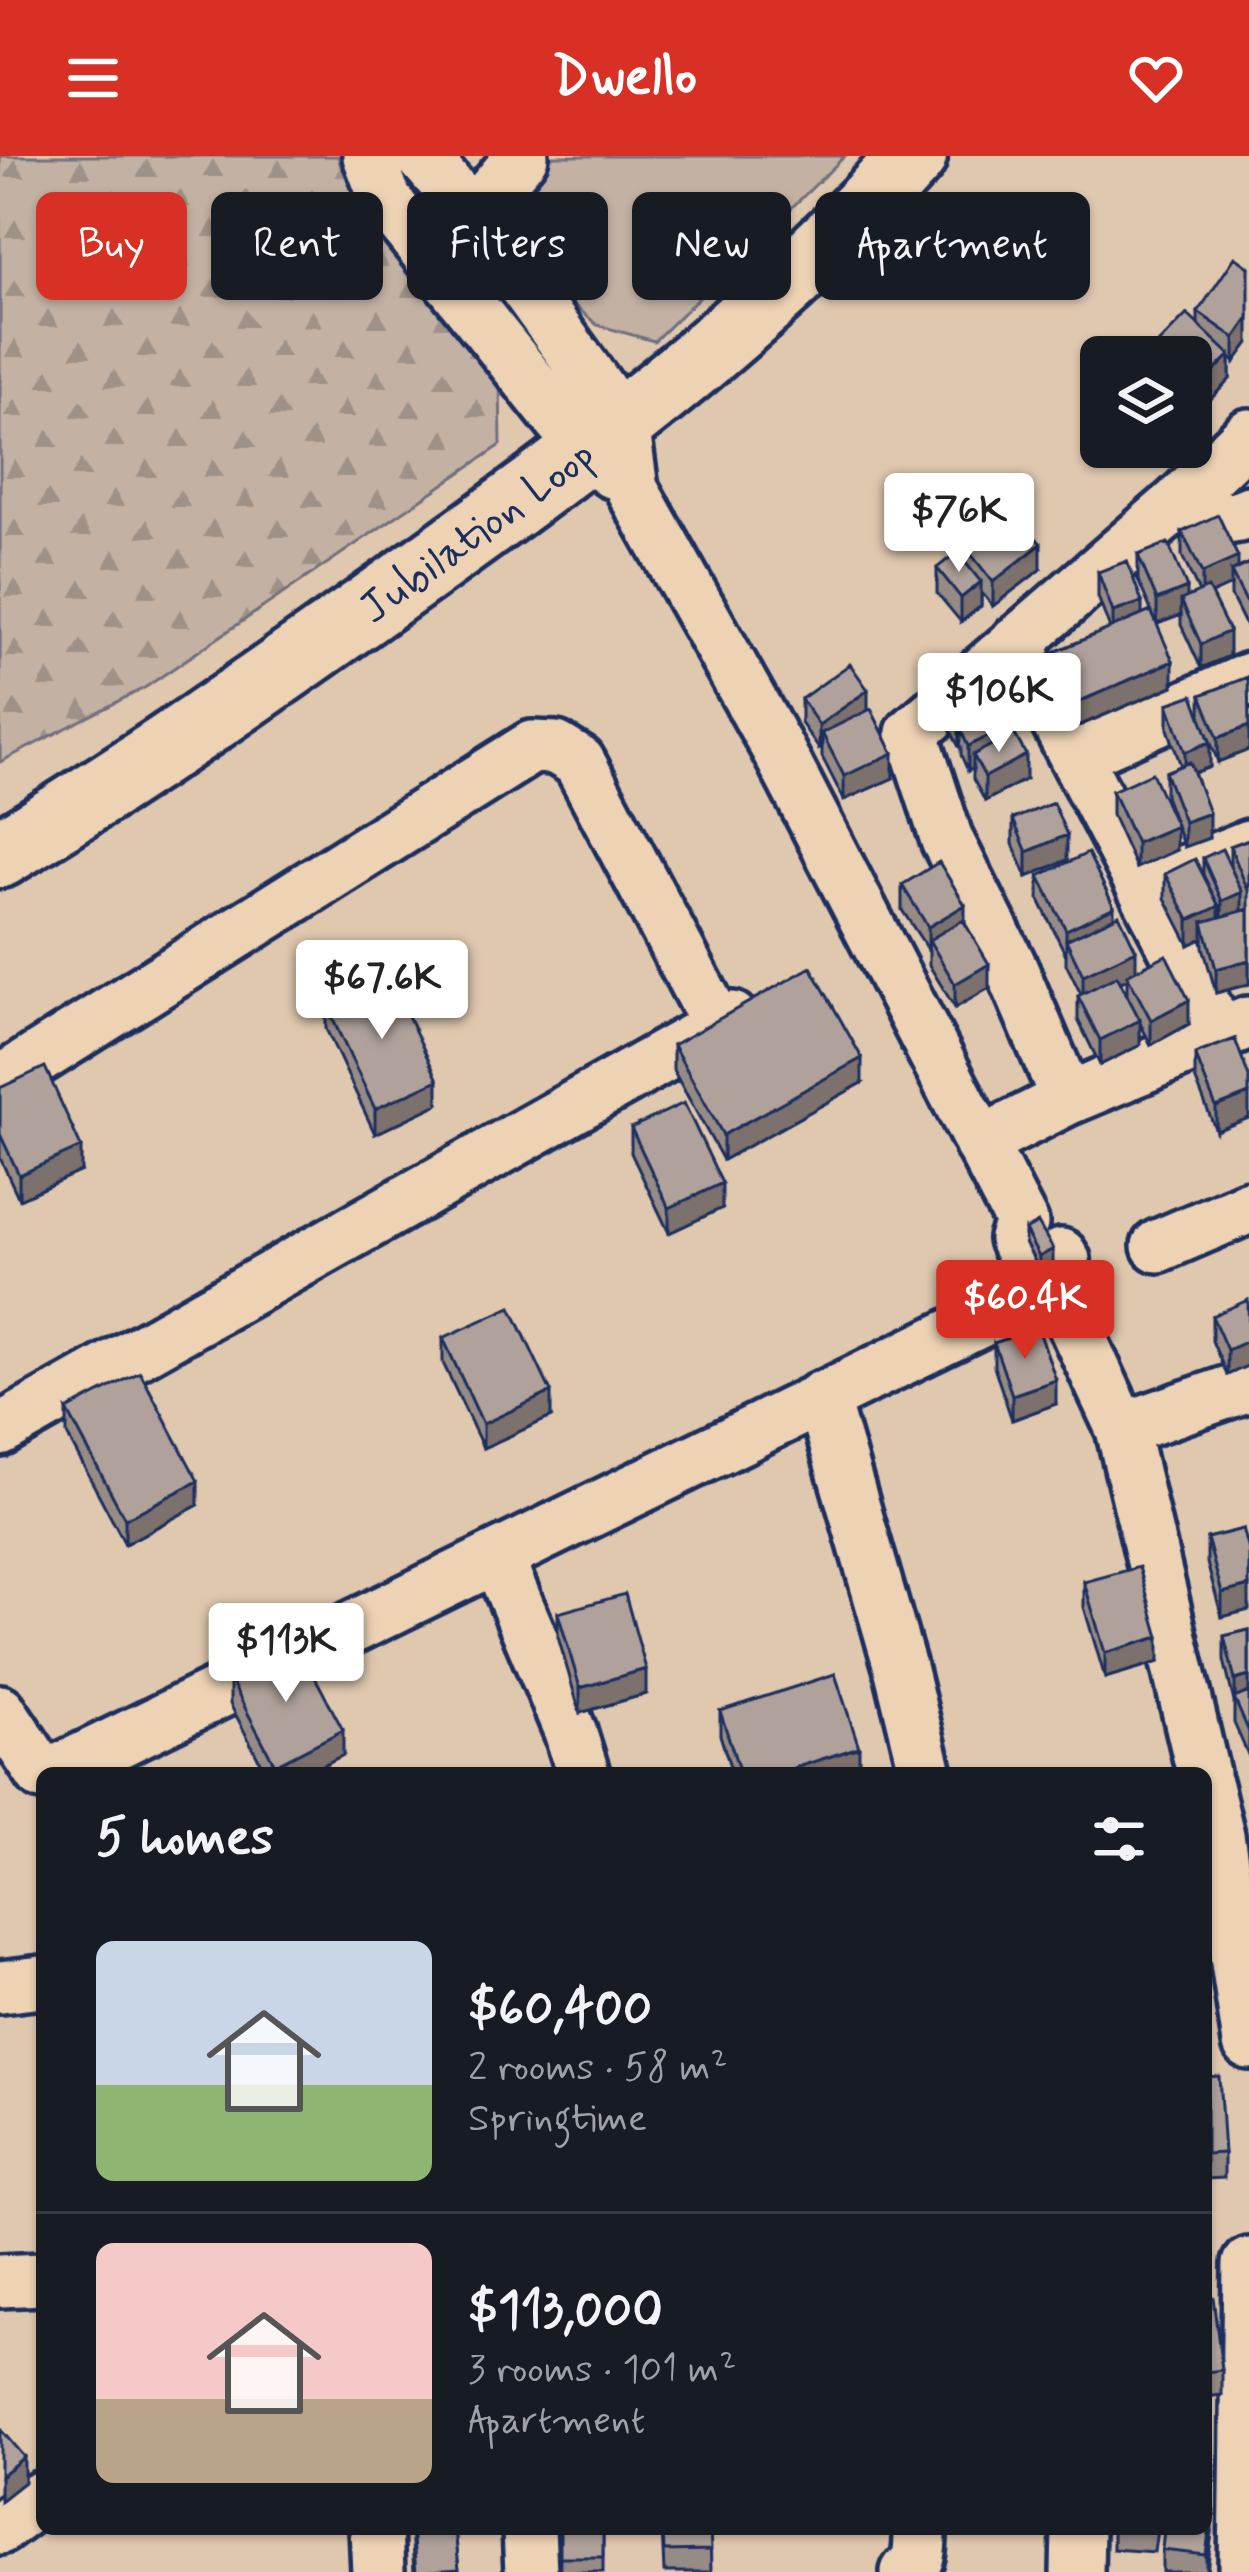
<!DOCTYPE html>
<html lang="en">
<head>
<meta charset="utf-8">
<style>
  :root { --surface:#171b24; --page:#20242c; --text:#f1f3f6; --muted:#9ea1a6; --line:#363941; --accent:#d93025 }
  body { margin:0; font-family:Mynerve,sans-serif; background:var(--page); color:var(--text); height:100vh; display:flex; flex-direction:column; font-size:45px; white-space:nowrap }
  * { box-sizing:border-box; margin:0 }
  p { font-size:39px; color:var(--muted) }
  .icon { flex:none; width:66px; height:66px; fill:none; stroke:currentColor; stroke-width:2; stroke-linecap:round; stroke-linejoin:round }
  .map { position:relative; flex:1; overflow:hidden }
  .drawer { position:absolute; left:36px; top:1611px; width:1176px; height:768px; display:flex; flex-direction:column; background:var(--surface); border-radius:18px; box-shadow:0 3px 9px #0004 }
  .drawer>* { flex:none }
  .guide { position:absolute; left:36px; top:36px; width:1179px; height:108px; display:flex; gap:24px }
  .controls { position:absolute; left:1080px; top:180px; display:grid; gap:24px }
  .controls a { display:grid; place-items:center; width:132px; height:132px; border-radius:18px; background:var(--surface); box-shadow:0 3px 9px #0004; font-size:60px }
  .price { position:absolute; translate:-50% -102px; padding:0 27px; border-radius:12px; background:#fff; color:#222; font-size:39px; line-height:78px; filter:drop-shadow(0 3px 6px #0008) }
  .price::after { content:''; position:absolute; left:50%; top:72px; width:36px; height:27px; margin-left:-18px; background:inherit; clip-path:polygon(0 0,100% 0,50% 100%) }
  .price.on { background:var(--accent); color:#fff }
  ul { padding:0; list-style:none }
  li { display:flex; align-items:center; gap:36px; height:300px; padding:0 60px }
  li+li { border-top:3px solid var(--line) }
  li span { display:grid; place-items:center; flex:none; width:336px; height:240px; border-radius:18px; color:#555 }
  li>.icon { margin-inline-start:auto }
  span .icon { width:144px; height:144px; fill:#fffc; stroke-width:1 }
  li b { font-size:51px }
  h2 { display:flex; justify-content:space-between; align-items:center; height:144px; padding:0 60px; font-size:51px }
  .pill { padding:0 42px; border-radius:18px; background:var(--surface); box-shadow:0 3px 9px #0004; font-size:42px; line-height:108px }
  .pill.on { background:var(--accent); color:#fff }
  header { display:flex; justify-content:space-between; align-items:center; height:156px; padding:0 60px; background:var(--accent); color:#fff; font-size:54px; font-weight:700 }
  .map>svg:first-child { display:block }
</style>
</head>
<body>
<header><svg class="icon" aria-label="menu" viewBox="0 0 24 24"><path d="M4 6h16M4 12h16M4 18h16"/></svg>Dwello<svg class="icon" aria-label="heart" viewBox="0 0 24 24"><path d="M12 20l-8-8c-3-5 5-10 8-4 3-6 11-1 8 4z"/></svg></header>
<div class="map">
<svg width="1249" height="2416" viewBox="0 0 1249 2416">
  <defs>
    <pattern id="forest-firs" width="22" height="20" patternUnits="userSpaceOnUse" patternTransform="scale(3)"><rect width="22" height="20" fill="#c3b2a3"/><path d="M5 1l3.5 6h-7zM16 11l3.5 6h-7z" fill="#9e9188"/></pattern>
  </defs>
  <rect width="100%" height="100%" fill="#e0c8af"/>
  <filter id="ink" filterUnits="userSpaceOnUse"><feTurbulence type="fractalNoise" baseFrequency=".00833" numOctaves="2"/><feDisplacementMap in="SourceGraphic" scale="24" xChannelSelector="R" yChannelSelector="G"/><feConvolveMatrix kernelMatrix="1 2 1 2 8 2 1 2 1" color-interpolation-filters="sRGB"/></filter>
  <g filter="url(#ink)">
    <!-- green -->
    <path fill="#c3b2a3" stroke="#6f7080" stroke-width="3" d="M553,0H845L654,185L597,169L558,135L499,67Z"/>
    <!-- forest -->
    <path fill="url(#forest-firs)" stroke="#6f7080" stroke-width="3" d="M0,0H338L341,11L500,223L501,289L146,531L0,606Z"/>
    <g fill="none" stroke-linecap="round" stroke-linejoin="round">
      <!-- minor casing -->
      <g stroke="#1b2f5e" stroke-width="60">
        <path id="minor" d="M369,0L386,45L586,296L612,316
          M422,0L473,59L623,267L632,333L776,590L1022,1067L1015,1083L1033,1122L1055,1128
          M473,59L522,0
          M1178,347C1202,357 1224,369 1249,356
          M1016,486L1220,879
          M1075,600L1249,523
          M1144,732L1249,690
          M0,926L532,591L556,592L579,606L718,870
          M1067,943L1009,807L947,684L912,577L1178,347L1249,279
          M980,987L1067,943L1248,867
          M1158,1090L1249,1051
          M1061,1099L1064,1104L1055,1128L1122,1273L1203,1617
          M822,1241L900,1511L926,1617
          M1122,1273L1249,1229
          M0,1274L732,862
          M498,1403L570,1575L583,1617
          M0,1555L42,1618
          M54,1617L997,1157
          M1206,1630L1218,1679L1249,1887
          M0,1831L42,1826
          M0,2125L42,2123
          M0,2372L42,2341
          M376,2373L378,2416
          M529,2373L531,2416
          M907,2416C921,2407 920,2388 920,2373
          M1077,2416L1078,2373
          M1245,2416L1249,2108"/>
      </g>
      <!-- major casing -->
      <g stroke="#1b2f5e" stroke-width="75">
        <path id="major" d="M0,698C135,617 264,527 392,436C576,306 761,168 913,0"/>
      </g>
      <!-- minor -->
      <use href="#minor" stroke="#edd2b4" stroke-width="51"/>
      <!-- major -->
      <use href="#major" stroke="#edd2b4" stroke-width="66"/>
    </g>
    <!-- wall -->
    <path fill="#978b85" stroke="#1b2f5e" stroke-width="3" fill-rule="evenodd" d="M1249,111L1235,206L1230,202V223L1200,254L1191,245V201H1158V188L1198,168V156Z
      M1131,291H1158L1145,304Z
      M1182,376L1238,412L1249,407V476L1231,440V429L1211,438L1229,500L1201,512L1181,469V459L1157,468L1173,530L1069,574L1047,524V499L1110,473L1098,441V416L1142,459H1153L1138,424V399L1187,442L1199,436L1182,400Z
      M962,387L1041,413L993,450L981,436V450L961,466L937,437V412L962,402Z
      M1248,521L1218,606L1207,577L1210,611L1194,617L1209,682L1184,691L1165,640V616L1181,610L1168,573V548L1201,562V539Z
      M944,537L999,556L1014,577L1026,623L985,645L973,623V612L968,615L961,599V591H959L944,562Z
      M801,543L868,555L893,622L844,644L822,601V591L819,593L801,567Z
      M1112,635L1176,694L1136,712L1112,659Z
      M1013,663L1067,704L1027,721L1013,688Z
      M1249,683V828L1216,837L1203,791V782L1189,789L1165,742V718H1203V702L1230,711V690Z
      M1039,720L1114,761L1136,815L1189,868L1151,889L1140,867V889L1100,909L1078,864V840L1081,838L1066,808V799L1039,744ZM1127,823V840L1120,826Z
      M902,729L965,766L989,832L955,852L929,809V795L902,754Z
      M326,849L438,948L375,978L326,873Z
      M1235,883L1216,975L1195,922V898Z
      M673,889L862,927L723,1004L673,914Z
      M0,932L81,1015L19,1043L0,1002Z
      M631,972L722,1052L669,1077L631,997Z
      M1025,1074L1053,1106L1039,1113L1025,1087Z
      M1249,1147V1209L1227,1219L1212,1185V1160Z
      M443,1182L551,1261L483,1292L443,1207Z
      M994,1187L1056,1248L1012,1264L994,1211Z
      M67,1254L198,1349L125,1388L67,1279Z
      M1243,1373L1222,1461L1207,1407V1382Z
      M1084,1426L1159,1506L1105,1522L1084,1451Z
      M558,1457L646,1538L580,1557L558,1481Z
      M1249,1474V1601L1234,1567V1546L1224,1504V1480Z
      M230,1523L343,1599L307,1617H266L230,1548Z
      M720,1555L859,1615L854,1617H732L720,1579Z
      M1206,1921L1224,1997V2022L1206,2023Z
      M1206,2141L1222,2214V2239L1206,2241Z
      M411,2373H455L459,2416H414Z
      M560,2373H603V2416H560Z
      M662,2373H710L711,2416H664Z
      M1113,2373H1157L1154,2396L1113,2393Z
      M1212,2376L1207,2416H1162V2394Z"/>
    <!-- shaded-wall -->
    <path fill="#7b716c" stroke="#1b2f5e" stroke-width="3" d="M1249,162V187L1235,206V182Z
      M1230,199V223L1200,254V229Z
      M1145,291H1158L1145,304Z
      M1041,388V413L993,450V426Z
      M1238,401V425L1231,416V429L1202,442V417Z
      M981,426V450L961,466V442Z
      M1187,432V456L1181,444V459L1157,468V444Z
      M1142,446V470L1113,481V456Z
      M1229,475V500L1201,512V488Z
      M1173,505V530L1069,574V550Z
      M868,534V559L822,577V591L819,593V569Z
      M999,547V571L961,575L959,591V567Z
      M1014,568V592L973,599V612L968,615V590Z
      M1249,570V594L1218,606V582Z
      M1210,586V611L1185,620V596Z
      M893,597V622L844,644V620Z
      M1026,599V623L985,645V621Z
      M1209,657V682L1184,691V666Z
      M1176,670V694L1136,712V687Z
      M1067,679V704L1027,721V696Z
      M1242,736V761L1222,769V745Z
      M965,749V773L929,784L928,796V771Z
      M1219,750V774L1203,766V782L1189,789V764Z
      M1114,751V776L1066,784V799V774Z
      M1136,794V819L1083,843V819Z
      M1249,804V828L1216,837V813Z
      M989,808V832L955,852V828Z
      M1189,844V868L1151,889V864Z
      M1140,864V889L1100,909V884Z
      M862,902V927L723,1004V979Z
      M438,924V948L375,978V953Z
      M1249,938V962L1216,975V951Z
      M81,991V1015L19,1043V1019Z
      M722,1027V1052L669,1077V1052Z
      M1053,1093V1106L1039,1113V1101Z
      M1249,1184V1209L1227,1219V1194Z
      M1056,1224V1248L1012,1264V1239Z
      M551,1236V1261L483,1292V1268Z
      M198,1325V1349L125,1388V1363Z
      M1249,1430V1454L1222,1461V1437Z
      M1159,1481V1506L1105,1522V1497Z
      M646,1513V1538L580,1557V1532Z
      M1249,1520V1545L1235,1543V1524Z
      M343,1574V1599L307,1617H275V1609Z
      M859,1591V1615L854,1617H779Z
      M24,2301V2326L0,2345V2320Z
      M1212,2352V2376L1206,2416V2399Z"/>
    <!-- building -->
    <path fill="#b0a29b" stroke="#1b2f5e" stroke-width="3" d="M1235,101L1249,111V162L1235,182L1198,156Z
      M1187,158L1230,199L1200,229L1191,220V201H1171L1158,188Z
      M1010,350L1041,388L993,426L962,387Z
      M1218,359L1238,401L1202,417L1182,376Z
      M1168,387L1187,432L1157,444L1138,399Z
      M957,396L981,426L961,442L937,412Z
      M1127,405L1142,446L1113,456L1098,416Z
      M1249,407V451L1231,416Z
      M1208,432L1229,475L1201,488L1181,444Z
      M1151,455L1173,505L1069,550L1047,499Z
      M850,508L868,534L819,569L801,543Z
      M985,517L999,547L959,567L944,537Z
      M1248,521L1249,570L1218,582L1201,539Z
      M1193,539L1210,586L1185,596L1168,548Z
      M871,553L893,597L844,620L822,577Z
      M1006,553L1014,568L968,590L961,575Z
      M1014,577L1026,599L985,621L973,599Z
      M1190,606L1209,657L1184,666L1165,616Z
      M1152,617L1176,670L1136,687L1112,635Z
      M1053,647L1067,679L1027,696L1013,663Z
      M1249,683V731L1247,732L1230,690Z
      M1222,693L1242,736L1222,745L1203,702Z
      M1088,697L1114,751L1066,774L1039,720Z
      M1195,703L1219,750L1189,764L1165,718Z
      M939,706L965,749L928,771L902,729Z
      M1249,753V804L1216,813L1203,766Z
      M1119,759L1136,794L1083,819L1066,784Z
      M963,764L989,808L955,828L929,784Z
      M1166,799L1189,844L1151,864L1127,819Z
      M811,811L862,902L723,979L673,889Z
      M389,819L438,924L375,953L326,849Z
      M1117,820L1140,864L1100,884L1078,840Z
      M1235,883L1249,921V938L1216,951L1195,898Z
      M45,911L81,991L19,1019L0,978V932Z
      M684,947L722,1027L669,1052L631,972Z
      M1038,1067L1053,1093L1039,1101L1025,1074Z
      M1248,1144L1249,1184L1227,1194L1212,1160Z
      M511,1151L551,1236L483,1268L443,1182Z
      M1038,1172L1056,1224L1012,1239L994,1187Z
      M140,1216L198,1325L125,1363L67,1254Z
      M1243,1373L1249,1394V1430L1222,1437L1207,1382Z
      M1139,1411L1159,1481L1105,1497L1084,1426Z
      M625,1438L646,1513L580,1532L558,1457Z
      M1249,1474V1520L1235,1524L1224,1480Z
      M298,1489L343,1574L275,1609L230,1523Z
      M835,1518L859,1591L779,1617H740L720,1555Z
      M1249,1536V1576L1234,1542Z
      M1219,1920L1224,1997L1206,1998V1921Z
      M1206,2141H1213L1222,2214L1206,2216Z
      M0,2273L24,2301L0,2320Z
      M1206,2351L1212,2352L1206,2399L1162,2394L1164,2373H1206Z
      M412,2373H455L459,2413L416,2416Z
      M560,2373H603V2401H560Z
      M663,2373H710L711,2394L664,2395Z"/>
  </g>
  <g text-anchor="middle" stroke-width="9" stroke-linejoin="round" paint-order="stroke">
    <!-- street labels -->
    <g font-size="45" fill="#1b2f5e" stroke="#edd2b4">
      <text transform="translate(476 374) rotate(-36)" y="16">Jubilation Loop</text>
    </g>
  </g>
</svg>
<div class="controls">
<a><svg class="icon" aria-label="layers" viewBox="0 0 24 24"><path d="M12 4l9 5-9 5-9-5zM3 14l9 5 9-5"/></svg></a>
</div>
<b class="price" style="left:959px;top:419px">$76K</b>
<b class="price" style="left:999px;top:599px">$106K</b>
<b class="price" style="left:382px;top:886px">$67.6K</b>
<b class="price on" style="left:1025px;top:1206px">$60.4K</b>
<b class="price" style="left:286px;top:1549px">$113K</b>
<div class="guide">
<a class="pill on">Buy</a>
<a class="pill">Rent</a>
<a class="pill">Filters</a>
<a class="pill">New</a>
<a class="pill">Apartment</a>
</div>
<section class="drawer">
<h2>5 homes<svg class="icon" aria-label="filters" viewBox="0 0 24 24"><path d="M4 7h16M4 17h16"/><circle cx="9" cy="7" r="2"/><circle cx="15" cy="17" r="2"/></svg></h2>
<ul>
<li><span style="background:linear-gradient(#c9d6e8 60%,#8fb573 0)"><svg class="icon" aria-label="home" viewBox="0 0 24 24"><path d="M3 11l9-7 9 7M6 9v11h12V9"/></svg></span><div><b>$60,400</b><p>2 rooms · 58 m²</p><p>Springtime</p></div></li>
<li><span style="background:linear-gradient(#f6c9c9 65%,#b9a48a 0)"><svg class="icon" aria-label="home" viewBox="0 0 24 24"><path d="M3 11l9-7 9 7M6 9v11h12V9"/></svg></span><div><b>$113,000</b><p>3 rooms · 101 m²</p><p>Apartment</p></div></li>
</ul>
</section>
</div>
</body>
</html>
